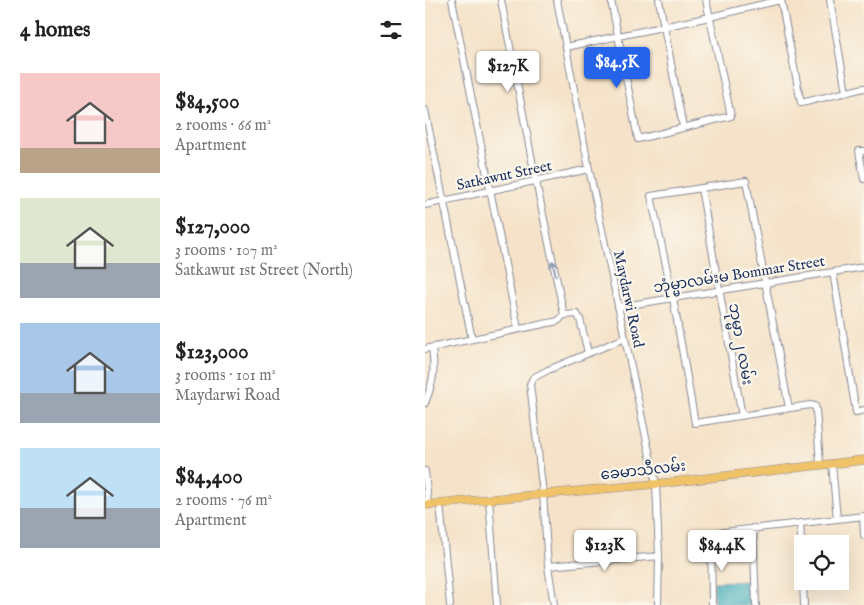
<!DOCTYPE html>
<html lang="en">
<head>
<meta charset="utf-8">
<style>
  :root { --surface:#fff; --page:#f6f6f6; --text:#222; --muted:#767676; --accent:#2563eb }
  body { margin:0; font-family:"IM FELL English","Noto Sans Myanmar",serif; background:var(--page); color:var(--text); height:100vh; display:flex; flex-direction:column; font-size:19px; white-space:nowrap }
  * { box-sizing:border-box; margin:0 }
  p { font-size:16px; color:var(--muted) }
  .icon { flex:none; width:28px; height:28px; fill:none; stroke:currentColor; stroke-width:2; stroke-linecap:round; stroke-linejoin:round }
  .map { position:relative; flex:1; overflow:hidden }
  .sheet { display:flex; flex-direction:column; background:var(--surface); width:425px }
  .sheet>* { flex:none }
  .controls { position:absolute; left:369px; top:535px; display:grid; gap:10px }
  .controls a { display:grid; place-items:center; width:55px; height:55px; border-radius:0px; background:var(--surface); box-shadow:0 5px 20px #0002; font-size:25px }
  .price { position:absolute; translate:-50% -42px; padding:0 11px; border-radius:5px; background:#fff; color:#222; font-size:16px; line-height:32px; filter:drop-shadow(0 1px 2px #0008) }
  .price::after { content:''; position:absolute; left:50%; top:30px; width:15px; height:11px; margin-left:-8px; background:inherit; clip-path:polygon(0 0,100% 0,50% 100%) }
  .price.current { background:var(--accent); color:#fff }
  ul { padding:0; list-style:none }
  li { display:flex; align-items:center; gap:15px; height:125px; padding:0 20px }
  li span { display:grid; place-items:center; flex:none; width:140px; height:100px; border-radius:0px; color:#555 }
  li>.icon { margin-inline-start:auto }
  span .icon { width:60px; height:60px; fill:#fffc; stroke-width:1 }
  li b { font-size:21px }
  h2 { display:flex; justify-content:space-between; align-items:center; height:60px; padding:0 20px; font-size:21px }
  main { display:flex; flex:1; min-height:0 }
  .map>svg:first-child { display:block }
</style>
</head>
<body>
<main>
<section class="sheet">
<h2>4 homes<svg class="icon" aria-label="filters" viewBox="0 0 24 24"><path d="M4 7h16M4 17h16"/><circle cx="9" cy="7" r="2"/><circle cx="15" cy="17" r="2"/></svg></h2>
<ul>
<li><span style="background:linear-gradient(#f6c9c9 75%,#b9a48a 0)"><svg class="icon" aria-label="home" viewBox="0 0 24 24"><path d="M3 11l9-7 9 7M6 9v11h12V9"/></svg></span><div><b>$84,500</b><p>2 rooms · 66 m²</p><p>Apartment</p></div></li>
<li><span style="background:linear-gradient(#dfe7d0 65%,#9aa5b1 0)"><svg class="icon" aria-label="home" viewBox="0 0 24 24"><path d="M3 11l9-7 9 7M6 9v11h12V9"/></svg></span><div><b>$127,000</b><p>3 rooms · 107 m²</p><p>Satkawut 1st Street (North)</p></div></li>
<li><span style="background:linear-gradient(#a9c7e8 70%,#9aa5b1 0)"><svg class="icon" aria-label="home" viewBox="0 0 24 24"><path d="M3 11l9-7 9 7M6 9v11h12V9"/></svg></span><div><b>$123,000</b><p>3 rooms · 101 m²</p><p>Maydarwi Road</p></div></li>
<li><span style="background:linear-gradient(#bfe0f5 60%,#9aa5b1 0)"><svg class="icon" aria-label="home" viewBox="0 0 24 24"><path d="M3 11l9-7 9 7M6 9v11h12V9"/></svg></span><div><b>$84,400</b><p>2 rooms · 76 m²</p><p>Apartment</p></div></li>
</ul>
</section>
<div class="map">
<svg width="439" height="605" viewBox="0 0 439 605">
  <rect width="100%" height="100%" fill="#fbf7ec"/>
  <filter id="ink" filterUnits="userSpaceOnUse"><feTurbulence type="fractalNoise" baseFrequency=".02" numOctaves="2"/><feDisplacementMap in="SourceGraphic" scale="10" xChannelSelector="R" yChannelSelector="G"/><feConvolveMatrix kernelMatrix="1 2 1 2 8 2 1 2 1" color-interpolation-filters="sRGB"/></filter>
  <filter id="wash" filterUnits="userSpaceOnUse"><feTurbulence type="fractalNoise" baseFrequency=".0096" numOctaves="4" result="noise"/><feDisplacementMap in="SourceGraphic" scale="20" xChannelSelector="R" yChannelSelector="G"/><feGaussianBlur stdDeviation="1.12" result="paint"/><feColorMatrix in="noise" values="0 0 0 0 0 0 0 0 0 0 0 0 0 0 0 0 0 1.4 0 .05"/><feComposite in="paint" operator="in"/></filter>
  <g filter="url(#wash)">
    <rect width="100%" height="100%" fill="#f5e2c8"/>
    <!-- water -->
    <path fill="#3dabba" stroke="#2c6d8c" d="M327,581V605H289V582Z"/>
  </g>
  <g filter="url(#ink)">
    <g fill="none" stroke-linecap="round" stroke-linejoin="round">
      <!-- minor casing -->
      <g stroke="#888893" stroke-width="8">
        <path id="minor" d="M27,0L93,329
          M76,0L111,181L139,315
          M132,0L164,169L231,484L234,556L233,605
          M186,0L213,139L306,116L281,0
          M234,0L258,127
          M356,0L376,103L439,88
          M405,0L421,92
          M141,47L285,17L355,0
          M0,110L47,339
          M439,151H434L439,179
          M276,188L317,416
          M0,205L164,169
          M408,272L431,412L439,410
          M193,307L439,267
          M0,349L133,321L139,315L152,314L155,319L163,353
          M0,403C9,380 10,372 7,348
          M364,408L321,181L226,196L248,298L270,423L385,405L390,406L391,410L395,464
          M407,464L412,519
          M0,471L3,505
          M64,499L72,605
          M15,504L25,605
          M438,516L439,535
          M375,523L378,569
          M328,528L331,605
          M123,566L234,556
          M378,581L379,605
          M129,605L123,566L118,494L105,384L108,378L123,370L200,338
          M287,605L286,536L289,533L439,516"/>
      </g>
      <!-- major casing -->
      <g stroke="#888893" stroke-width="9">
        <path id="major" d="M0,505L231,484L439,460"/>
      </g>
      <!-- minor -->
      <use href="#minor" stroke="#fff" stroke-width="6"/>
      <!-- major -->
      <use href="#major" stroke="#f1c369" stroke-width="8"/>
    </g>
    <!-- one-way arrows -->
    <defs><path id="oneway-shaft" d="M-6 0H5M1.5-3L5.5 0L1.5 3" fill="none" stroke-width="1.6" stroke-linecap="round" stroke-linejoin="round" transform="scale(1.25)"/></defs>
    <use stroke="#8d97ae" href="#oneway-shaft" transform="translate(129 268) rotate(-102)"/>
  </g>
  <g text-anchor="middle" stroke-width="4.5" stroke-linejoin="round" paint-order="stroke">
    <!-- street labels -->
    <g font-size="15" fill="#1b2f5e" stroke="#fbf7ec">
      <text transform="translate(79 175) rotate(-12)" y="5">Satkawut Street</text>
      <text transform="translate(314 274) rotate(-9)" y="5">ဘုံမ္မာလမ်းမ Bommar Street</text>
      <text transform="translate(204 299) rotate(78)" y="5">Maydarwi Road</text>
      <text transform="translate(316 344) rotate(80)" y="5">ဘုမ္မာ ၂ လမ်း</text>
      <text transform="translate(218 470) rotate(-6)" y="5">ခေမာသီလမ်း</text>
    </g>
  </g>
</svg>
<div class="controls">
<a><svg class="icon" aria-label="locate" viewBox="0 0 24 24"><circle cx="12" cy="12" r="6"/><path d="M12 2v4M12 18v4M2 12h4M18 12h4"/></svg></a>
</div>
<b class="price current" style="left:192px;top:89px">$84.5K</b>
<b class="price" style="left:83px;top:93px">$127K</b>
<b class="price" style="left:180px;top:572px">$123K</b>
<b class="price" style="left:297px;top:572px">$84.4K</b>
</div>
</main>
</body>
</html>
